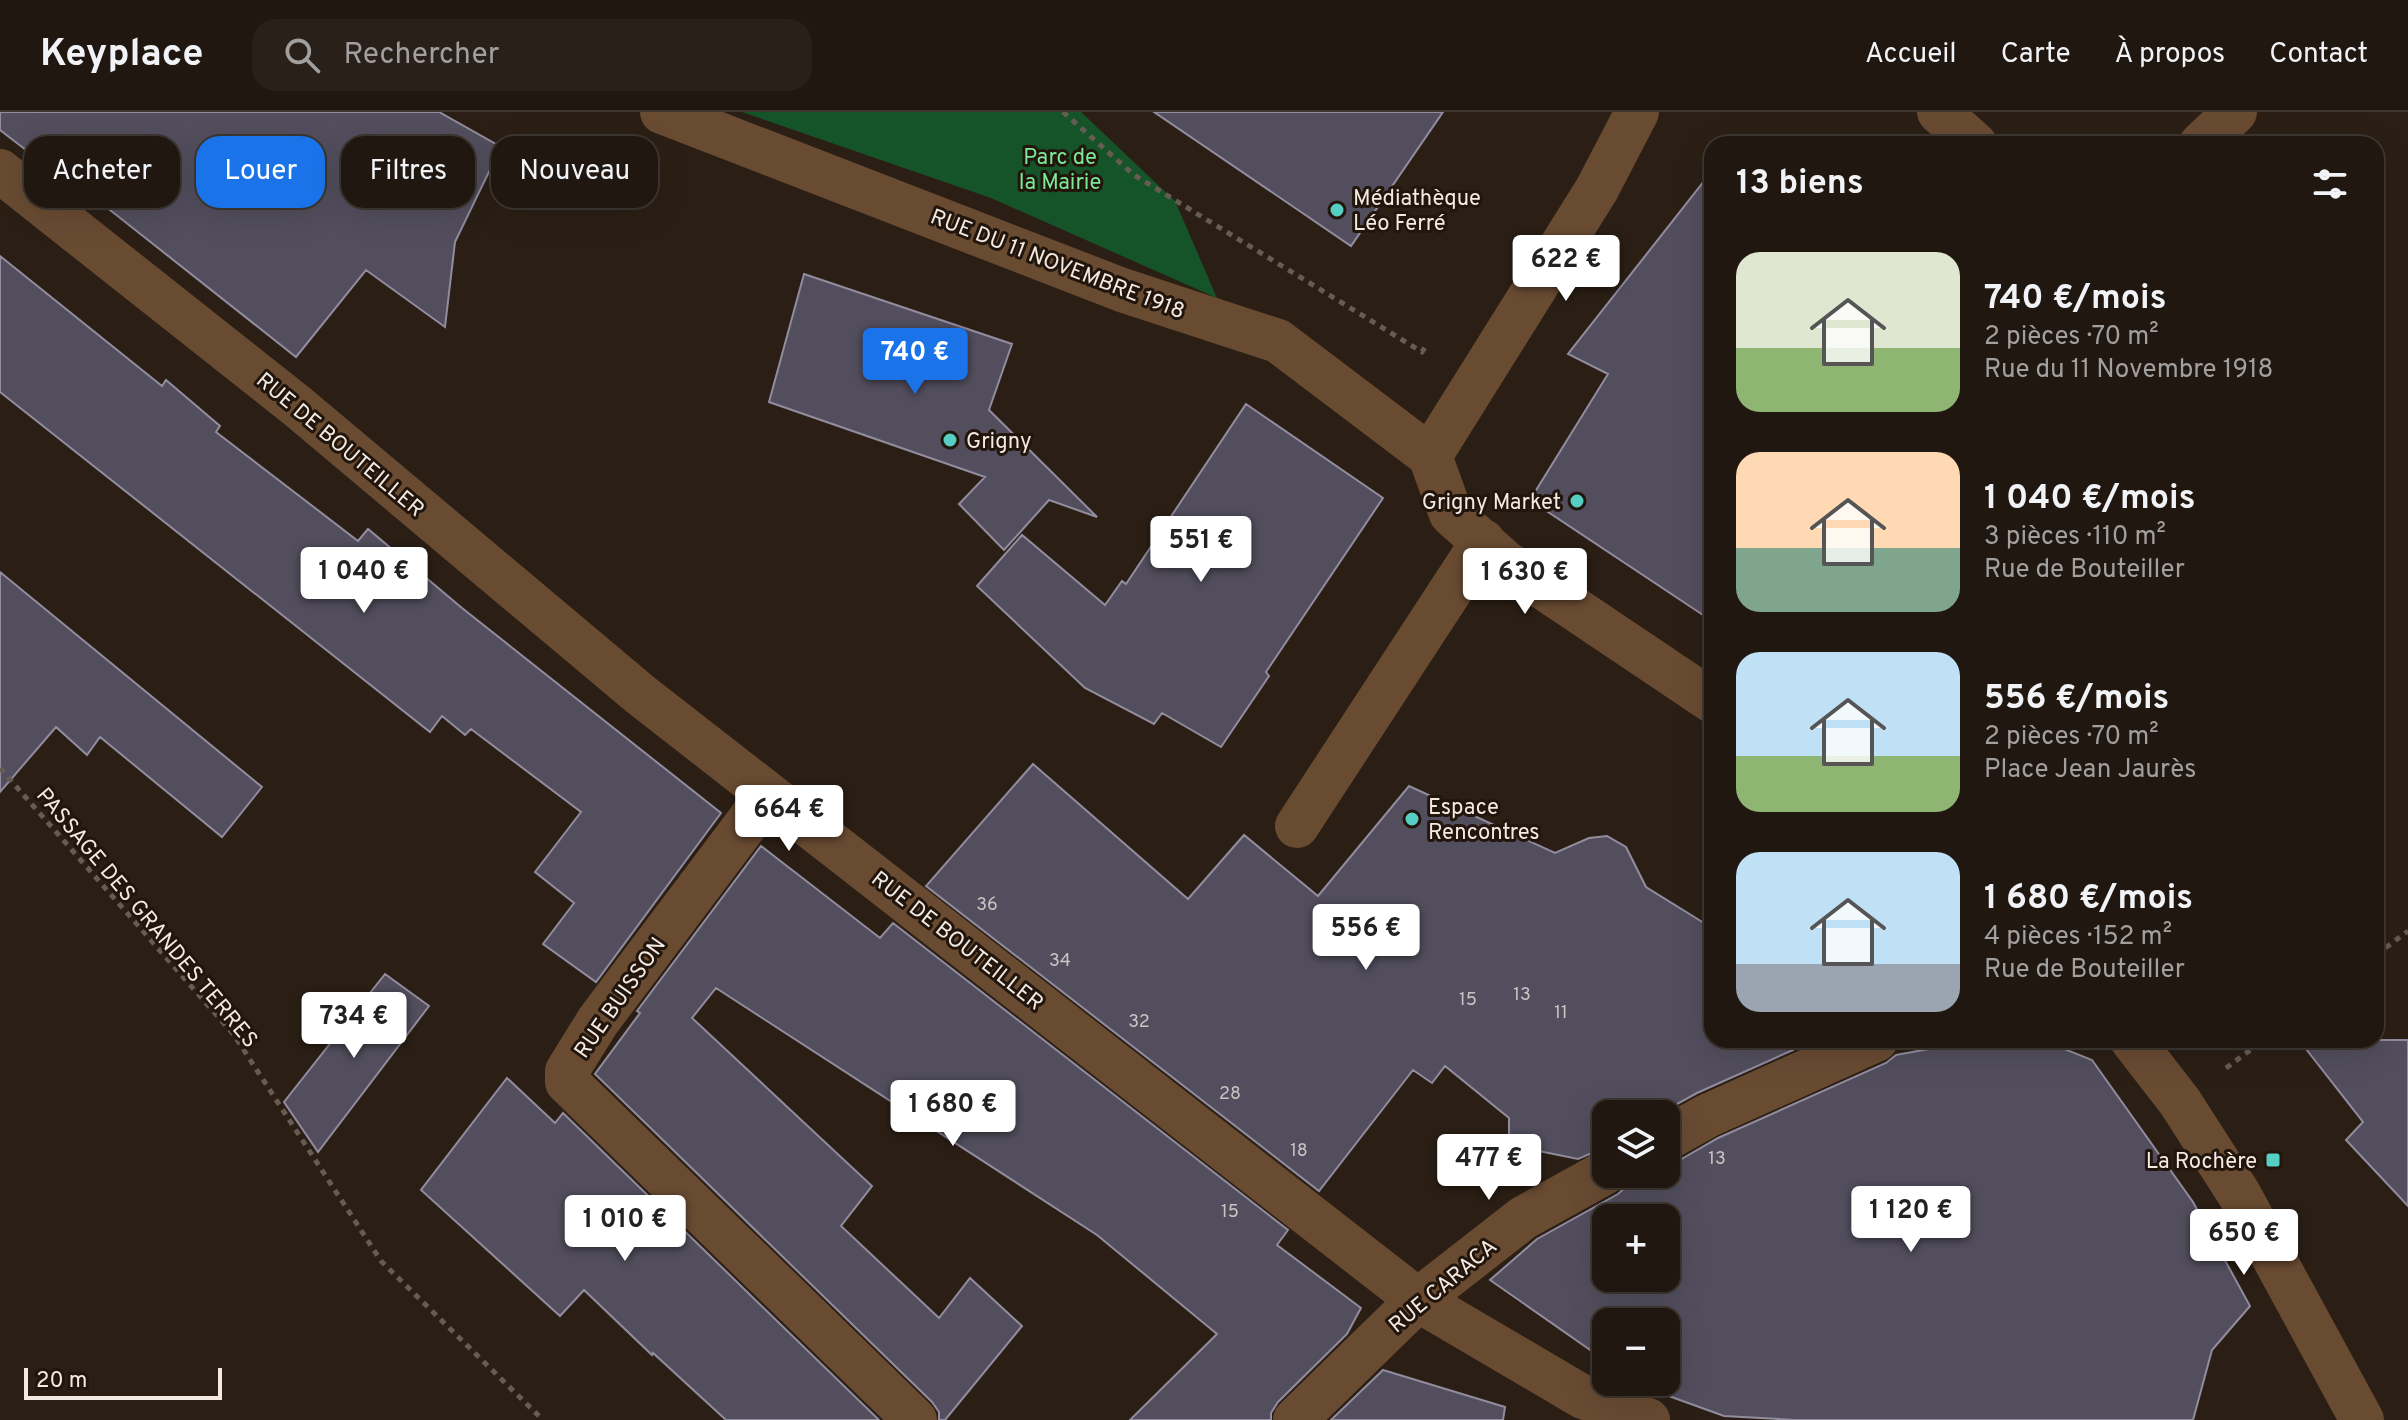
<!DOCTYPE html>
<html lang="fr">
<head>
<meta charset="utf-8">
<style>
  :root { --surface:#201710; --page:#282019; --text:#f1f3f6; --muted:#a29f9f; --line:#3d3630; --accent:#1a73e8 }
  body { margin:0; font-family:Overpass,sans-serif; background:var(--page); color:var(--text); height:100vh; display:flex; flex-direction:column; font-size:30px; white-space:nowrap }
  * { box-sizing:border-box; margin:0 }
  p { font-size:26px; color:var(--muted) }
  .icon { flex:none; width:44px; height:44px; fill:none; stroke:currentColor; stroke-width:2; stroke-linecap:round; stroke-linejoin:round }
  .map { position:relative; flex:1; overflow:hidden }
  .side { position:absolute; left:1704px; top:24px; width:680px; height:912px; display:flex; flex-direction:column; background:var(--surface); border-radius:24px; box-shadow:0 8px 32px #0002,0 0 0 2px var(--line) }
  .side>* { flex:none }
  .guide { position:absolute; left:24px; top:24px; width:760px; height:72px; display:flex; gap:16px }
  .tools { position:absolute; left:1592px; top:988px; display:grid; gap:16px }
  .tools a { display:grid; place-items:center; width:88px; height:88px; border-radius:16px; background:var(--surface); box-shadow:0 8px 32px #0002,0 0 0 2px var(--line); font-size:40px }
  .scale { position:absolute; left:24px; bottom:20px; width:198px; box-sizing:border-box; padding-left:8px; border:4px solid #f3eae3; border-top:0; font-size:22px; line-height:28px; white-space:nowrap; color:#f3eae3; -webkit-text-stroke:6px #21150c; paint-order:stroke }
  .price { position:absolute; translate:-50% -68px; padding:0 18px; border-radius:8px; background:#fff; color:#222; font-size:26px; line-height:52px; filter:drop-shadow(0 2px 4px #0008) }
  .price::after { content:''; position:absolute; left:50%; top:48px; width:24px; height:18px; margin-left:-12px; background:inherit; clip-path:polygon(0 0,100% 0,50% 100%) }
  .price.on { background:var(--accent); color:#fff }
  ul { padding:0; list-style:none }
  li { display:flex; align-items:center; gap:24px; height:200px; padding:0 32px }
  li span { display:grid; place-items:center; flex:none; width:224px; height:160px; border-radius:24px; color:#555 }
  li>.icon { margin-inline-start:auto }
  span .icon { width:96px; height:96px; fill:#fffc; stroke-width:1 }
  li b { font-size:34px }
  h2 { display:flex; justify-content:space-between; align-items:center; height:96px; padding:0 32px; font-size:34px }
  .pill { padding:0 28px; border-radius:24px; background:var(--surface); box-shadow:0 8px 32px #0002,0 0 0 2px var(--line); font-size:28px; line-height:72px }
  .pill.on { background:var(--accent); color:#fff }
  header { display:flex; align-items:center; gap:48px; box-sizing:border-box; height:112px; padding:0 40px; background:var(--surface); border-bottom:2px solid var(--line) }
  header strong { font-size:38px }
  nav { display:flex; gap:44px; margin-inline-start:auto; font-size:28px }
  .search { width:560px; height:72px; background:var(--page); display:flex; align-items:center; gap:20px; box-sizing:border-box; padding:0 28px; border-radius:24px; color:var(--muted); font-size:30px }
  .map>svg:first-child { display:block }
</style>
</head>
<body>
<header>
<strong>Keyplace</strong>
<div class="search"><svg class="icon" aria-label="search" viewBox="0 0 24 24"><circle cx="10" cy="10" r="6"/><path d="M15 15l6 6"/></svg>Rechercher</div>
<nav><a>Accueil</a><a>Carte</a><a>À propos</a><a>Contact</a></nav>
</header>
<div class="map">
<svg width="2408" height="1308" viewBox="0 0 2408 1308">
  <rect width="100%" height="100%" fill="#2b1f15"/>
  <!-- green -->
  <path fill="#155329" d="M742,0H1081L1175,89L1217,186L991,86Z"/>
  <!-- building -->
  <path fill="#524e5d" stroke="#918c9e" stroke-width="2" fill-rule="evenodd" d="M0,0H439L501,35L455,130L445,215L366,158L296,245L86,79L83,82L0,18Z
    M1154,0H1443L1351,134Z
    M1712,59V509L1530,388L1608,262L1568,242Z
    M0,144L162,274L166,268L220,314L216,320L358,429L368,417L462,496L721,701L596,870L543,832L574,791L535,760L581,700L471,617L465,623L442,604L430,620L0,280Z
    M804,162L1012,232L989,298L1097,405L1049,388L1004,438L959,392L985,365L769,290Z
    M1246,292L1383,386L1266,560L1269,564L1221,635L1162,601L1154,612L1085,576L977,474L1022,423L1105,493L1122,469L1126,472Z
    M0,460L262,675L222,725L100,625L87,643L56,615L0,680Z
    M1033,652L1188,787L1244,723L1318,784L1409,674L1555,741L1589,726L1607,724L1626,735L1646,775L1712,816V928H1786L1793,938L1697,981L1659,1002H1606V1035L1578,1047L1509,1033V1006L1445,954L1432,971L1413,958L1319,1079L926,774Z
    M761,734L880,826L893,811L1288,1118L1277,1133L1361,1196L1347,1222L1278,1290L1271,1301V1308H1130L1217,1222L1097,1123L716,876L692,906L872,1074L841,1114L939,1206L970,1166L1022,1214L945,1308H939V1300L932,1290L595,962L640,901L637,899Z
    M385,862L429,894L318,1040L284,990Z
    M1978,928H2007L2062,936L2092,948L2193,1090L2250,1194L2212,1238L2193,1308H1796L1724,1304L1644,1275L1637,1270H1666V1210H1606V1249L1490,1168L1537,1127L1618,1082L1627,1074L1629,1067L1638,1062H1666V1052L1678,1049L1718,1026L1886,951L1896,943ZM1606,1106H1666V1166H1606Z
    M2299,928H2408V1094L2346,1028L2363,1010Z
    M507,966L555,1011L563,1001L879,1308H726L653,1241L652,1243L584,1178L560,1204L421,1078Z
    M1383,1258L1505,1295L1503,1308H1331Z"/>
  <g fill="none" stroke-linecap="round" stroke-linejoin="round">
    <!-- path -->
    <path stroke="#675c53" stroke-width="5" stroke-dasharray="6 6" stroke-linecap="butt" d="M1063,0L1134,63L1422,240L1425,235
      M0,656L234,923L381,1149L543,1308
      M2376,843L2408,819
      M2226,956L2264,928"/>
    <!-- minor -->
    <path stroke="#694b32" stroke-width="44" d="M662,0L1122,178L1278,229L1430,344
      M1939,0L1975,32
      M2201,32L2235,0
      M0,59L297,294L641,583L1418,1188L1583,1285L1648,1308
      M1430,344L1597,77L1637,0
      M1430,344L1451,402L1505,450L1712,589
      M768,683L598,909L567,959V970L915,1308
      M1297,714L1483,429
      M2132,928L2180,990L2239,1082L2362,1308
      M1666,1027L1707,1004L1876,928
      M1295,1308L1418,1188L1523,1106L1606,1060"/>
  </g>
  <!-- markers -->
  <g fill="#56cec4" stroke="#21150c" stroke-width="3">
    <circle cx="1337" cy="98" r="8"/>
    <circle cx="950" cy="328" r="8"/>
    <circle cx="1577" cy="389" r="8"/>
    <circle cx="1412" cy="707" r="8"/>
    <rect x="2265" y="1040" width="16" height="16" rx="4"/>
  </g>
  <g text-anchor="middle" stroke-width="6" stroke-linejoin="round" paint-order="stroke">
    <!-- number labels -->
    <g font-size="18" fill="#cbc3c2">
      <text x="987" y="798">36</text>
      <text x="1060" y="854">34</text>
      <text x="1522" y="888">13</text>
      <text x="1468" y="893">15</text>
      <text x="1561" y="906">11</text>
      <text x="1139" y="915">32</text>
      <text x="1230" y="987">28</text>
      <text x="1299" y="1044">18</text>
      <text x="1717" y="1052">13</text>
      <text x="1230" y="1105">15</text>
    </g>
    <!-- park labels -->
    <g font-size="22" fill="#7be997" stroke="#21150c">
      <text x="1060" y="52">Parc de<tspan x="1060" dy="25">la Mairie</tspan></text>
    </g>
    <!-- poi labels -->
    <g font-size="22" fill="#f3eae3" stroke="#21150c" text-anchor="start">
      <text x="1353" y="93">Médiathèque<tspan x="1353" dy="25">Léo Ferré</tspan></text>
      <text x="966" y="336">Grigny</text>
      <text x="1561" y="397" text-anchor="end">Grigny Market</text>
      <text x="1428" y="702">Espace<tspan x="1428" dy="25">Rencontres</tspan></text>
      <text x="2257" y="1056" text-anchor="end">La Rochère</text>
    </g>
    <!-- street labels -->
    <g font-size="22" fill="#f3eae3" stroke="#21150c">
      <text transform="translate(1058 151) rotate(21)" y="8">RUE DU 11 NOVEMBRE 1918</text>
      <text transform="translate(341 332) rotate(40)" y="8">RUE DE BOUTEILLER</text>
      <text transform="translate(148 805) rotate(50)" y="8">PASSAGE DES GRANDES TERRES</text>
      <text transform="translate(958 828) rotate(38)" y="8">RUE DE BOUTEILLER</text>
      <text transform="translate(619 885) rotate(-55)" y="8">RUE BUISSON</text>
      <text transform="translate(1442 1173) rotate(-40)" y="8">RUE CARACA</text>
    </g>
  </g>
</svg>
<div class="tools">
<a><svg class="icon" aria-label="layers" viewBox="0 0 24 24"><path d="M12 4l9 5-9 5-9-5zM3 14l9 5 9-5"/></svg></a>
<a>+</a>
<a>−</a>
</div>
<div class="scale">20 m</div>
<b class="price" style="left:1566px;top:191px">622 €</b>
<b class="price on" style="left:915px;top:284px">740 €</b>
<b class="price" style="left:1201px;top:472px">551 €</b>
<b class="price" style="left:364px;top:503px">1 040 €</b>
<b class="price" style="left:1525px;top:504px">1 630 €</b>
<b class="price" style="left:789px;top:741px">664 €</b>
<b class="price" style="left:1366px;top:860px">556 €</b>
<b class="price" style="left:354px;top:948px">734 €</b>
<b class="price" style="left:953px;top:1036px">1 680 €</b>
<b class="price" style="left:1489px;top:1090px">477 €</b>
<b class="price" style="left:1911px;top:1142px">1 120 €</b>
<b class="price" style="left:625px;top:1151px">1 010 €</b>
<b class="price" style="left:2244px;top:1165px">650 €</b>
<div class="guide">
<a class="pill">Acheter</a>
<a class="pill on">Louer</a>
<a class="pill">Filtres</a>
<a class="pill">Nouveau</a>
</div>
<section class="side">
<h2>13 biens<svg class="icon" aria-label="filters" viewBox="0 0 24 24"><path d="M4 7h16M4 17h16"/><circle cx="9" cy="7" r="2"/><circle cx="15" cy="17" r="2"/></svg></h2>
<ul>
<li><span style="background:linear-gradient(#dfe7d0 60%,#8fb573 0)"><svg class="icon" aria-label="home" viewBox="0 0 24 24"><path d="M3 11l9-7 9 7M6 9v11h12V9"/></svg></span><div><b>740 €/mois</b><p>2 pièces · 70 m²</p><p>Rue du 11 Novembre 1918</p></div></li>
<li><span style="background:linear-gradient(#ffd9b3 60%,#7fa58c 0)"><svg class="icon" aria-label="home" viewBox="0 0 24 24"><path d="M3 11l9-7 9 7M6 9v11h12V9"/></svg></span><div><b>1 040 €/mois</b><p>3 pièces · 110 m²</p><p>Rue de Bouteiller</p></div></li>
<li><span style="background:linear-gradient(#bfe0f5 65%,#8fb573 0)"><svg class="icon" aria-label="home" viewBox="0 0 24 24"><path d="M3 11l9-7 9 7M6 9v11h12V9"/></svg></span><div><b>556 €/mois</b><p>2 pièces · 70 m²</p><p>Place Jean Jaurès</p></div></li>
<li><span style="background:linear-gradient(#bfe0f5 70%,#9aa5b1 0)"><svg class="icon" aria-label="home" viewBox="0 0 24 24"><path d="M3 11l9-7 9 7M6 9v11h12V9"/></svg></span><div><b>1 680 €/mois</b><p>4 pièces · 152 m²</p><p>Rue de Bouteiller</p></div></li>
</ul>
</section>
</div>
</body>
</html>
